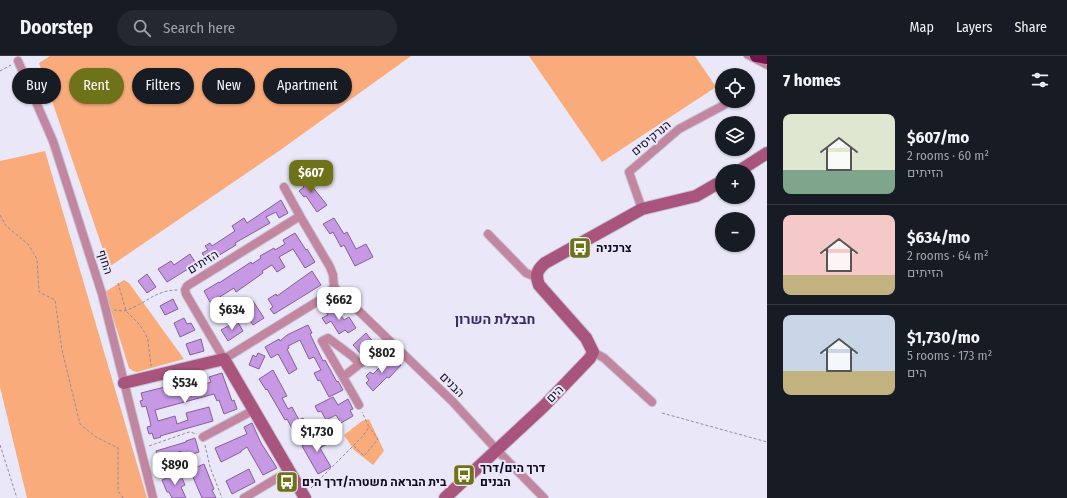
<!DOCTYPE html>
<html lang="en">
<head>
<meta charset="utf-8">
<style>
  :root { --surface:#171b24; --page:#242831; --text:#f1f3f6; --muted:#9ea1a6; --line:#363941; --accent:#6e7219 }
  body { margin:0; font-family:"Fira Sans Condensed",Heebo,sans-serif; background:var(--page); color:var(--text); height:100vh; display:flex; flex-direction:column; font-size:15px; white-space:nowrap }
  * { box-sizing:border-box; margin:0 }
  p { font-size:13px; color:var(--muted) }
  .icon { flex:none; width:22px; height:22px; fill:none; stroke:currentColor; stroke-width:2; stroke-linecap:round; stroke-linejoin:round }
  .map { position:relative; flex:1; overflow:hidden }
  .panel { display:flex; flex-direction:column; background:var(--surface); width:300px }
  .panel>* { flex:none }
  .hud { position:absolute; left:12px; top:12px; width:380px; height:36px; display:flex; gap:8px }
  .buttons { position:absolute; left:715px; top:12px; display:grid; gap:8px }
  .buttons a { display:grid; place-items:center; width:40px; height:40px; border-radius:50%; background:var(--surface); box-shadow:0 1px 3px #0004; font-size:20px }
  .price { position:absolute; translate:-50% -34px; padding:0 9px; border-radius:8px; background:#fff; color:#222; font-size:13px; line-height:26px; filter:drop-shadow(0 1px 2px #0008) }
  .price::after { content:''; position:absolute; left:50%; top:24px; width:12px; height:9px; margin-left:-6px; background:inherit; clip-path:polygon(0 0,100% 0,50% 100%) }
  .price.current { background:var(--accent); color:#fff }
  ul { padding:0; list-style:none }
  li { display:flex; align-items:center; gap:12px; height:100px; padding:0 16px }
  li+li { border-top:1px solid var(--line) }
  li span { display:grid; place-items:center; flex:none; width:112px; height:80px; border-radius:8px; color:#555 }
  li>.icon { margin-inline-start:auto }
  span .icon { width:48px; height:48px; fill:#fffc; stroke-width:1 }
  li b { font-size:17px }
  h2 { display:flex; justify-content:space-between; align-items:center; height:48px; padding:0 16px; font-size:17px }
  .pill { padding:0 14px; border-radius:18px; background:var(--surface); box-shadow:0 1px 3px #0004; font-size:14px; line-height:36px }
  .pill.current { background:var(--accent); color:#fff }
  header { display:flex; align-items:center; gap:24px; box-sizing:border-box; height:56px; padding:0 20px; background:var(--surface); border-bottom:1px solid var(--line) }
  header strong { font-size:19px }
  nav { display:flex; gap:22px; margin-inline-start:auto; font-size:14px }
  .search { width:280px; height:36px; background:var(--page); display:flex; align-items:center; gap:10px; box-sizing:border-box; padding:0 14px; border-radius:22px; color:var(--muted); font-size:15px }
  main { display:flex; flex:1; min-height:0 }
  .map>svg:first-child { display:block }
</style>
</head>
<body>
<header>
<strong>Doorstep</strong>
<div class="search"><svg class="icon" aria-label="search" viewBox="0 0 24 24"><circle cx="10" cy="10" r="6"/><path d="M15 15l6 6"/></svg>Search here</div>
<nav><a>Map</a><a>Layers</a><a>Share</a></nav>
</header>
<main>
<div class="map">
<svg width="767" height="442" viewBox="0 0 767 442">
  <rect width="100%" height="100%" fill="#eae8f8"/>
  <!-- green -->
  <path fill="#f9ab7b" d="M50,0H411L279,95L109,211L39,7Z
    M529,0H695L716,31L602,106Z
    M45,95L147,442H27L0,331V105Z
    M124,224L129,227L184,303L137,316L133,315L129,312L105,236Z
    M369,363L384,395L373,409L354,394L344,379L362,365Z"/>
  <!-- building -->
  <path fill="#c798e4" stroke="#855e9c" d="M303,119L327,149L317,156L306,140L304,141L299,135L304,131L297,123Z
    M281,144L288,157L279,162L276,156L266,161L270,167L235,187L236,189L208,206L202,197L208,194L205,190L210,187L212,190L235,175L232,170L244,162L247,167Z
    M334,162L344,178L347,176L356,193L366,188L373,201L355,210L344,189L341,191L333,176L330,178L323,168Z
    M295,177L306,194L307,193L315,206L305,212L293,193L279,201L285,211L277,216L272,209L262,215L263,217L236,236L234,232L218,242L224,252L216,257L204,235L219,226V227L251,206L252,208L261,202L260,200L274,192L275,194L285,188L283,184Z
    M190,198L197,209L194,211L196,214L191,217L188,213L167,226L158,213L171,205L174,209Z
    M312,215L321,229L274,258L270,253L273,251L268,243L276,238L277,240Z
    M147,218L156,231L147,237L138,225Z
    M173,243L178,253L165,259L160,250Z
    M253,245L264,262L253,269L242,252Z
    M335,250L344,264L349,261L356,272L348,277L345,274L339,278L331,265L326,268L322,262L328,259L325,255Z
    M184,262L187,268L191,267L195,274L180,281L174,267Z
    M237,265L243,275L228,285L221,274Z
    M308,269L312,277L310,278L323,305L325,304L337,326L338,325L343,334L329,341L320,324L318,325L314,317L321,314L314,301L309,303L300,284L288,290L289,292L287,293L297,313L289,318L278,298L271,302L265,291L279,283L280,285L287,279Z
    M366,277L374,287L361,298L353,289Z
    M201,283L204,295L190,299L186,288Z
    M258,297L265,300L259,313L249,309L253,299L256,301Z
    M388,303L393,307L397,305L401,309L389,322L387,321L373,335L366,327L369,324L366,320L370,316L373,318Z
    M273,314L287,340L282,342L288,353L292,351L299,364L303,362L309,373L296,380L287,363L285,364L267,333L266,334L259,323Z
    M222,317L232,345L234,344L237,353L224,358L219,344L217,345L214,338L155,354L158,365L175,360L177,368L188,364L186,357L209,351L213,365L160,380L161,381L154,383L152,377L149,378L147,371L151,370L150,365L146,350L142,351L140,345L143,344L141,337L197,323L200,330L211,326L209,321Z
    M333,341L338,349L348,343L353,353L350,354L353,360L341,367L336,359L326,364L321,355L318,356L315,350Z
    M252,367L261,387L277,412L263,419L247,391L241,395V396L221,406L215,392L247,378L244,371Z
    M320,376L327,388L320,392L331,411L318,418L302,390L315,383L313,380Z
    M195,382L199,396L183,401L181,395L172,399L174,405L169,406L170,410L162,413L160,408L157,409L155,402L157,401L156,395L186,386V385Z
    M204,408L214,433L212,434L216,442H202L190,414Z
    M249,413L255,426L232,438L226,425Z
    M180,417L185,429L181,431L186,442H172L169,436H167L162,424Z"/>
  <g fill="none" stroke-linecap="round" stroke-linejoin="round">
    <!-- lane casing -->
    <g stroke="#c7c4d6" stroke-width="6">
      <path id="lane" d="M746,0L767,11"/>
    </g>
    <!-- street casing -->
    <g stroke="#c7c4d6" stroke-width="10">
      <path id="street" d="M18,5L53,85L102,238L153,442
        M284,131L300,160
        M642,153L629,116L679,73L724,49
        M300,160L330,211L333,219L334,231L323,242L224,303L186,238L185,234L187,230Z
        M488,178L526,217L536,221
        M334,231L453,346L496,393L544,442
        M593,296L604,302L652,346
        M360,308L352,300L328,282L322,285L343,321L389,285
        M343,321L359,349
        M203,381L254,354
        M244,442L289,415"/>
    </g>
    <!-- secondary casing -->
    <g stroke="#c7c4d6" stroke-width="14">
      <path id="secondary" d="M739,115L767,97
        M124,327L224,303L305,442
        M445,442L544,350L590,302L593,296L586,282L539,229C535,219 537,214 545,207L642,153L696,140L722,125"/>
    </g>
    <!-- highway casing -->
    <g stroke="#c7c4d6" stroke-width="14">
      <path id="highway" d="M756,0L767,2"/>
    </g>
    <!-- path -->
    <path stroke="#908ca0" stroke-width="1" stroke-dasharray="3 2" stroke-linecap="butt" d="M0,15L11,9
      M0,159L6,170L28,188L37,203L39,236L55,244L62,294L80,368L96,381L118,392V435L123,442
      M118,227L126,255L139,268L145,277L148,284L151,310
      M114,254C118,254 123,256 127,254C147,247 155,234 178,234
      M662,357L767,386
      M0,389L17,442
      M205,389L210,411L222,442
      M149,390L189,376L197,378
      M354,390L364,400L378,383L369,371
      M311,432L363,380L369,371L362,356"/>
    <!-- lane -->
    <use href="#lane" stroke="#c286a0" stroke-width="4"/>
    <!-- street -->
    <use href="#street" stroke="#c286a0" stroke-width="8"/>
    <!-- secondary -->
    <use href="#secondary" stroke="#a9547c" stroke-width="12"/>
    <!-- highway -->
    <use href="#highway" stroke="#76134b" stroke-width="12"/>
  </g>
  <!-- icons -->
  <defs>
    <g id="bus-square" transform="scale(1.15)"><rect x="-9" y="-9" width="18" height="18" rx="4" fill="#6e7219" stroke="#eae8f8"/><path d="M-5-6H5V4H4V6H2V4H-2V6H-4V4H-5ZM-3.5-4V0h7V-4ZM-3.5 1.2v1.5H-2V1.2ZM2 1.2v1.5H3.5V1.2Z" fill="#fff"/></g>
  </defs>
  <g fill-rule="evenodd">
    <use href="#bus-square" x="580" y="192"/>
    <use href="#bus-square" x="464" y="419"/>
    <use href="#bus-square" x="287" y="426"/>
  </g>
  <g text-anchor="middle" stroke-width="4" stroke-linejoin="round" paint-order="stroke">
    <!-- street labels -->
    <g font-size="12" fill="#0f0821" stroke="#eae8f8">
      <text transform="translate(651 82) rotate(-40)" y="4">הנרקיסים</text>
      <text transform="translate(105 206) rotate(72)" y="4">החוף</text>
      <text transform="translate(203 206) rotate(-32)" y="4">הזיתים</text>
      <text transform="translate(452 329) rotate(45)" y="4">הבנים</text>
      <text transform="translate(555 338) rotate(-45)" y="4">הים</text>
    </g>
    <!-- poi labels -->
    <g font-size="12" font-weight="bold" fill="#0f0821" stroke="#eae8f8" text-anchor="start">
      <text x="596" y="196">צרכניה</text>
      <text x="480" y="416">דרך הים/דרך<tspan x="480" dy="14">הבנים</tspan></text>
      <text x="302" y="430">בית הבראה משטרה/דרך הים</text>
    </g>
    <!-- quarter labels -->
    <g font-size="14" font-weight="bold" fill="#3b2b69" stroke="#eae8f8">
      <text x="495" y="268">חבצלת השרון</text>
    </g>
  </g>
</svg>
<div class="buttons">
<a><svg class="icon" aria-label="locate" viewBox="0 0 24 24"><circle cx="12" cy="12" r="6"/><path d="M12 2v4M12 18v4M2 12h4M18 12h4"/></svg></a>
<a><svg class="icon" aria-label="layers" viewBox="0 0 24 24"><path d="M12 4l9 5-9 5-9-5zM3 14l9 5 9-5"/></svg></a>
<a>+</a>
<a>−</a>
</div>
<b class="price current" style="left:311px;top:138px">$607</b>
<b class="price" style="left:339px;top:265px">$662</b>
<b class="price" style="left:232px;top:275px">$634</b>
<b class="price" style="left:382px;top:318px">$802</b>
<b class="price" style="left:185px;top:348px">$534</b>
<b class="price" style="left:317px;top:397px">$1,730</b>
<b class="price" style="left:175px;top:430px">$890</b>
<div class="hud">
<a class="pill">Buy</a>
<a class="pill current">Rent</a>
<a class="pill">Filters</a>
<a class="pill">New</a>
<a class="pill">Apartment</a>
</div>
</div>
<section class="panel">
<h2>7 homes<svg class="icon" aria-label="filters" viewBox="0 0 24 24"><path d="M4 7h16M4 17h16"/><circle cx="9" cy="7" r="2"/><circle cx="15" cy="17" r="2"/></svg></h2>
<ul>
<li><span style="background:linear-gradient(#dfe7d0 70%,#7fa58c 0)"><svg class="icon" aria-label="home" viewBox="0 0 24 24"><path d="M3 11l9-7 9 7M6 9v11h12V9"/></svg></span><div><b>$607/mo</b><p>2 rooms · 60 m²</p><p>הזיתים</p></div></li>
<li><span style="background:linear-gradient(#f6c9c9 75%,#c2b280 0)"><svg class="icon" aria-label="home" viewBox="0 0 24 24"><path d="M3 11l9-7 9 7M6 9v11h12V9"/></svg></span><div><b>$634/mo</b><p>2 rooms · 64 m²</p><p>הזיתים</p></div></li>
<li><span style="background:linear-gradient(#c9d6e8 70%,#c2b280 0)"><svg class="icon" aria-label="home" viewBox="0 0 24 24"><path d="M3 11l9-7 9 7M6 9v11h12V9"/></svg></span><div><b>$1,730/mo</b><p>5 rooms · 173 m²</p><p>הים</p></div></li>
</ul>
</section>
</main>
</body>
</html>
